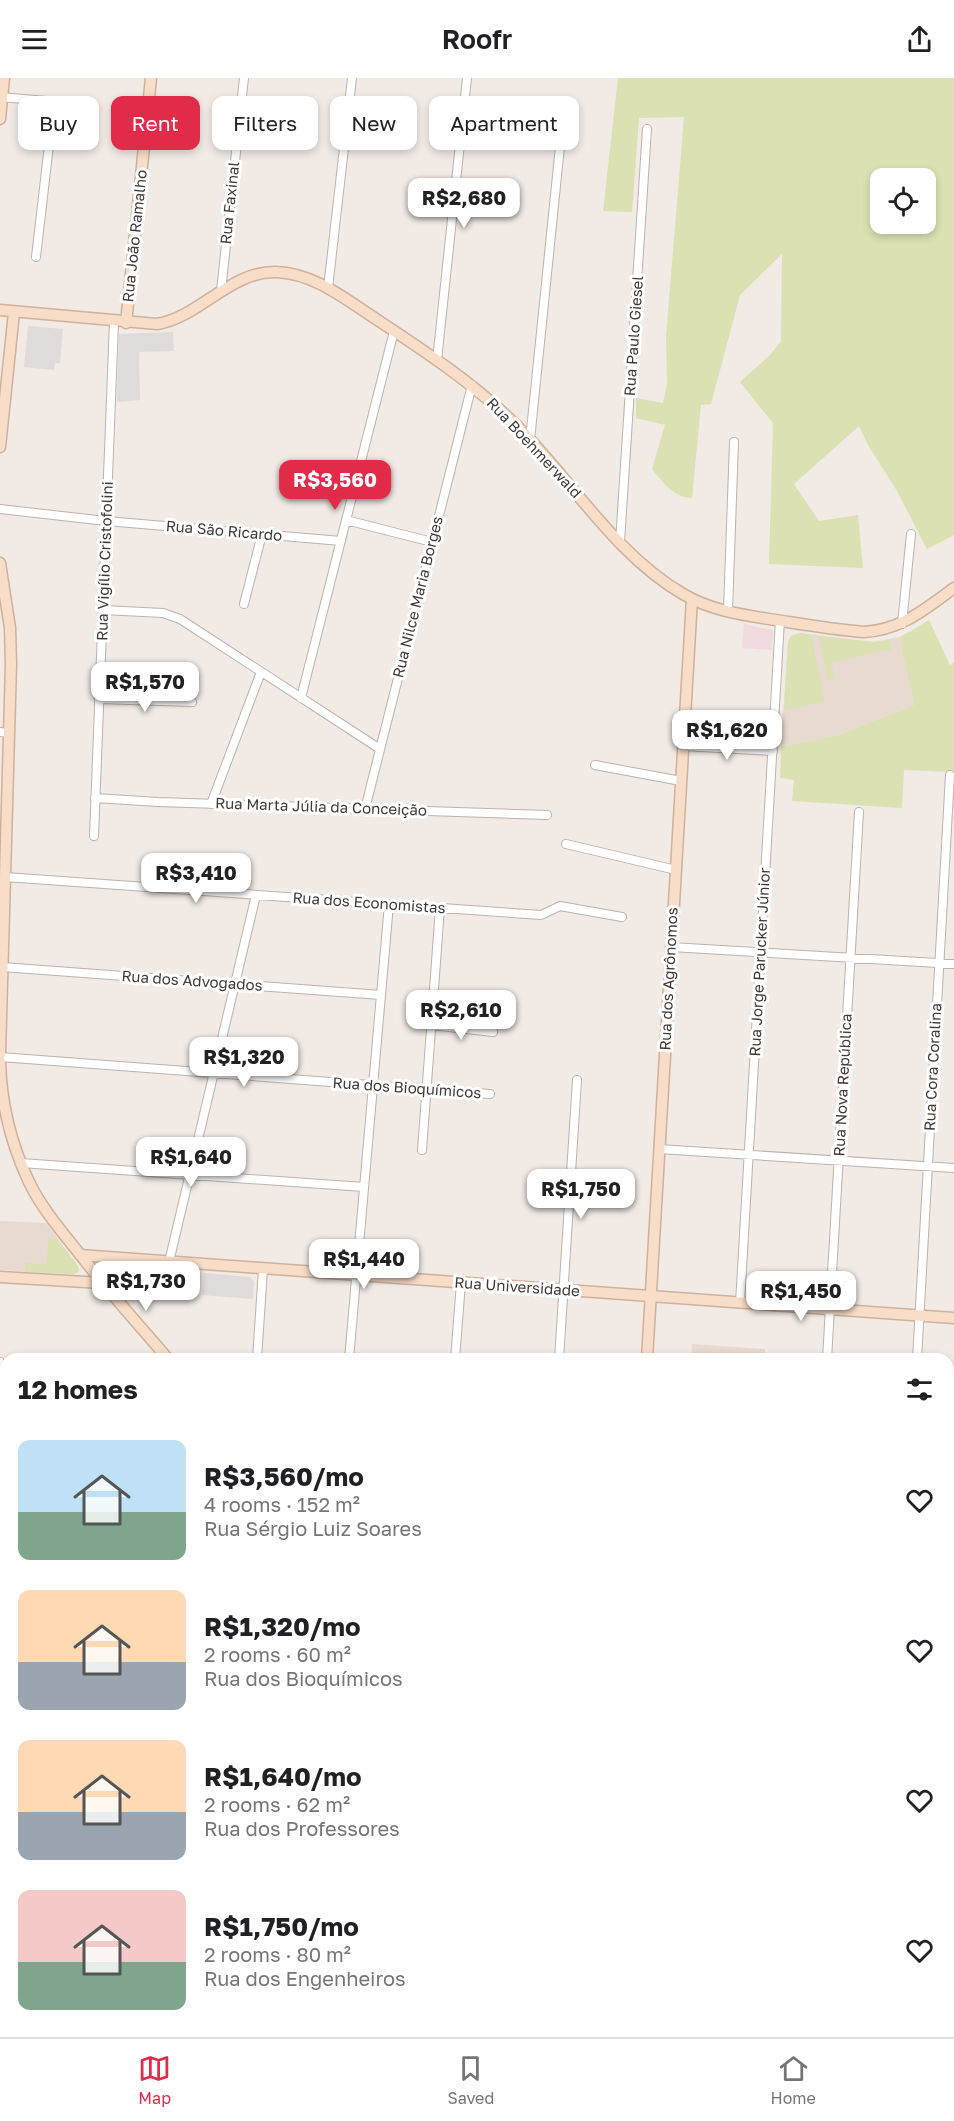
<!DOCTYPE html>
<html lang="en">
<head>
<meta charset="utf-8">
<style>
  :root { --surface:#fff; --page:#f6f6f6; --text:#202124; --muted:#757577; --line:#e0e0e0; --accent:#e22b49 }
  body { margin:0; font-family:"Golos Text",sans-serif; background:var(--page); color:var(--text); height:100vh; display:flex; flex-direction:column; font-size:22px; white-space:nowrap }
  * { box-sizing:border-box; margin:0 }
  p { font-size:20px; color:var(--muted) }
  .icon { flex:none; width:33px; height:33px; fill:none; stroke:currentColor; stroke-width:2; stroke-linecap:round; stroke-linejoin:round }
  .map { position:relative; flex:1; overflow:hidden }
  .drawer { position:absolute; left:0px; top:1275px; width:954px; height:684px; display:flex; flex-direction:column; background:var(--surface); border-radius:18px 18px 0 0; box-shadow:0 3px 9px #0003 }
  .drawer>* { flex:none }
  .hud { position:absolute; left:18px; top:18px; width:600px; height:54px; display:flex; gap:12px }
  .tools { position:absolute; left:870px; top:90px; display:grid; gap:12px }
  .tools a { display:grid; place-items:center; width:66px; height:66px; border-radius:12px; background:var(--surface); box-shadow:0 3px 9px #0003; font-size:30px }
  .price { position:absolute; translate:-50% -51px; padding:0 14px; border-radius:12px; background:#fff; color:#222; font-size:20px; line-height:39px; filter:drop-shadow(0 2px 3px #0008) }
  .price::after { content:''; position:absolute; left:50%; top:36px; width:18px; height:14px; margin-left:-9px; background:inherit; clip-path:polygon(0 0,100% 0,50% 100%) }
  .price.current { background:var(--accent); color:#fff }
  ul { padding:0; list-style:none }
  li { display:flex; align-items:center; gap:18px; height:150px; padding:0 18px }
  li span { display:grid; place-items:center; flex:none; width:168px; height:120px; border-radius:12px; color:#555 }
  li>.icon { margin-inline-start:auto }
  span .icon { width:72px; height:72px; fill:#fffc; stroke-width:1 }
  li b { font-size:26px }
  h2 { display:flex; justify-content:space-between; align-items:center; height:72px; padding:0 18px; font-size:26px }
  .chip { padding:0 21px; border-radius:12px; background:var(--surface); box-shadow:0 3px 9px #0003; font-size:21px; line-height:54px }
  .chip.current { background:var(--accent); color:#fff }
  header { display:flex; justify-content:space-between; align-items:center; height:78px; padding:0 18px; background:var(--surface); font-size:27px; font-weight:600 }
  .tab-bar { display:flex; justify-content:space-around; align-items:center; height:84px; border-top:2px solid var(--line); background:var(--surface); font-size:16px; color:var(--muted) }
  .tab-bar a { display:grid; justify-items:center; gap:3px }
  .tab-bar .current { color:var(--accent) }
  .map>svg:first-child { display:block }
</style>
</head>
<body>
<header><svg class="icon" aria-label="menu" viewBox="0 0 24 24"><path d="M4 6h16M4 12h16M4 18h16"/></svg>Roofr<svg class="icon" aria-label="share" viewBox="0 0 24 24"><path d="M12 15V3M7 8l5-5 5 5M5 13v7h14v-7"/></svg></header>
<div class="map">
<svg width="954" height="1959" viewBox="0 0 954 1959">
  <rect width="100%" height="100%" fill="#f1eae5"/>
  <!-- residential -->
  <path fill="#e4dad4" d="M948,1714L954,1715V1860L948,1859Z"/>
  <!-- education -->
  <path fill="#e8dad1" d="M800,555L874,564L899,559L914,627L838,657L781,669L788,564L791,558Z
    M0,1143L46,1145L78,1188L79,1193L74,1196L0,1192Z
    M692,1266L765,1271V1281H691Z"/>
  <!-- medical -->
  <path fill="#f0dade" d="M744,546L773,552L772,572L742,570Z"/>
  <!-- green -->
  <path fill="#dbe1b2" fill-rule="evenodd" d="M618,0H954V457L927,471L897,413L868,367L859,348L794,406L819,443L858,437L863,490L769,486L773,345L740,304L770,277L781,263L782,176L740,217L711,326L701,327L692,420C674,420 663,404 652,391L665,347L636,340V320L663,325L667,306L666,258L684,39L639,40L632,134L603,133ZM880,100H926V146H880Z
    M929,542L950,587L954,585V694L904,692L902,730L792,723L794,702L780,700L781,669L838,657L914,627L899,559L911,553Z
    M800,555L811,557L825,624L784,632L788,564L791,558Z
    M818,558L874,564L890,562L892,571L831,584L835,601L828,602Z
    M49,1160L57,1161L78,1188L79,1193L74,1196L25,1194V1185L46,1186Z
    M0,1673H6V1827H0Z
    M948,1937H954V1959H900L896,1953H948Z
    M78,1953H298L297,1959H63Z
    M549,1953H854V1959H552Z"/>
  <!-- parking -->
  <path fill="#dfdbda" d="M28,248L63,251L60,285H55L54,292L24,289Z
    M173,254L174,273L139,274L140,322L117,324L119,256Z
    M204,1195L250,1199L254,1204L253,1221L202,1217Z"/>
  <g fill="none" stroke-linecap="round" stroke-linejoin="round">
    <!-- stream -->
    <path stroke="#a8e2e7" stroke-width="2" d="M226,1959V1953"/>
    <!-- river -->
    <path stroke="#a8e2e7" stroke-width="15" d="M0,1317L6,1332
      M563,1953L567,1959"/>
    <!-- street casing -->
    <g stroke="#beb2ac" stroke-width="10">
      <path id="street" d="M0,19L93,27
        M36,179L54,24
        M328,210L352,0
        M221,213L244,0
        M437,282L467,0
        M530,362L563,39
        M0,431L106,443L341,463
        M346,442L432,464
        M620,464L647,51
        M244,526L262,456
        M103,532L163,535L180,541L380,671
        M728,533L734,364
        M902,546L911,456
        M301,620L394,253
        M99,621L192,624
        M0,654L9,655
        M683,668L773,673
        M595,687L681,703
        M95,720L158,724L547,737
        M211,726L261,594
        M365,731L472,307
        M94,758L114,244
        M566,766L676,792
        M5,799L541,837L560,828L622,839
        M671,869L954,886
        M2,889L381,917
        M431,947L493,954
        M0,979L490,1016
        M659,1071L954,1090
        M422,1072L440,830
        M21,1085L364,1109
        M169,1184L256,817
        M740,1225L780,542
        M257,1281L263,1191
        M349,1281L389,826
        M455,1281L461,1205
        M559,1281L577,1002
        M827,1281L859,734
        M917,1281L950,697
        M0,1284L6,1297
        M0,1349L6,1362
        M948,1407L954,1408
        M0,1429H6
        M0,1541H6
        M948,1600H954
        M0,1629H6
        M948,1705L954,1706
        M948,1818H954
        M49,1953V1959"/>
    </g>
    <!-- secondary casing -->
    <g stroke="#cfb19c" stroke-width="13">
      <path id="secondary" d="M0,41L4,0
        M0,232L157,246C200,239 230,193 276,194C313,195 344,220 373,239C423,272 472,304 515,346C570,400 615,477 683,516C715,535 752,538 788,544C813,548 839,552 864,554C901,552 925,531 954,510
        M126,245L151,0
        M0,369L14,234
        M0,485L10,550L11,586L0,976
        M0,983C1,1024 11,1066 29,1104C42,1131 63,1155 82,1179C109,1214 139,1247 168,1281
        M80,1177L954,1240
        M0,1199L102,1205
        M647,1281L692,521
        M948,1495L954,1496
        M540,1953L543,1959"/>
    </g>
    <!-- street -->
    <use href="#street" stroke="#fff" stroke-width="8"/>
    <!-- secondary -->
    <use href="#secondary" stroke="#f8ddc8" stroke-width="10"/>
  </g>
  <g text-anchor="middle" stroke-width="6" stroke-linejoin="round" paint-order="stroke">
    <!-- street labels -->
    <g font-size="15" fill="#423936" stroke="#fff">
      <text transform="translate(230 125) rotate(-84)" y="5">Rua Faxinal</text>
      <text transform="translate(135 158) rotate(-84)" y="5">Rua João Ramalho</text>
      <text transform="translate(634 258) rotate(-86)" y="5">Rua Paulo Giesel</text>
      <text transform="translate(534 370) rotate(47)" y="5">Rua Boehmerwald</text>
      <text transform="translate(224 453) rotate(5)" y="5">Rua São Ricardo</text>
      <text transform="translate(105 483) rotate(-88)" y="5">Rua Vigílio Cristofolini</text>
      <text transform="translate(418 519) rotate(-76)" y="5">Rua Nilce Maria Borges</text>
      <text transform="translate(321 729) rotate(2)" y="5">Rua Marta Júlia da Conceição</text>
      <text transform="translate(369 825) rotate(4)" y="5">Rua dos Economistas</text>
      <text transform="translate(760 884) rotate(-87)" y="5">Rua Jorge Parucker Júnior</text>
      <text transform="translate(669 901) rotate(-87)" y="5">Rua dos Agrônomos</text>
      <text transform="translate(192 903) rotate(4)" y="5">Rua dos Advogados</text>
      <text transform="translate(933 989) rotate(-87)" y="5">Rua Cora Coralina</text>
      <text transform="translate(843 1007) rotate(-87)" y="5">Rua Nova República</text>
      <text transform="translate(407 1010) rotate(4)" y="5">Rua dos Bioquímicos</text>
      <text transform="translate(517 1209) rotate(4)" y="5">Rua Universidade</text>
    </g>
  </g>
</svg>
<div class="tools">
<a><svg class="icon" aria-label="locate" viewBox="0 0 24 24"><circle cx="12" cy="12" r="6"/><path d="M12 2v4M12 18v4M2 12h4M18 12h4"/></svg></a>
</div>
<b class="price" style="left:464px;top:151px">R$2,680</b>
<b class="price current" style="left:335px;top:433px">R$3,560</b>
<b class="price" style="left:145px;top:635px">R$1,570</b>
<b class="price" style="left:727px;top:683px">R$1,620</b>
<b class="price" style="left:196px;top:826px">R$3,410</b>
<b class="price" style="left:461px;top:963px">R$2,610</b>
<b class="price" style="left:244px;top:1010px">R$1,320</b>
<b class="price" style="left:191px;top:1110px">R$1,640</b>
<b class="price" style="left:581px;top:1142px">R$1,750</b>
<b class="price" style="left:364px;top:1212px">R$1,440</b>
<b class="price" style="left:146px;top:1234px">R$1,730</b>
<b class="price" style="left:801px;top:1244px">R$1,450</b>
<div class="hud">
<a class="chip">Buy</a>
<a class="chip current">Rent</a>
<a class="chip">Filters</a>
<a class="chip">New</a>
<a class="chip">Apartment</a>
</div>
<section class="drawer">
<h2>12 homes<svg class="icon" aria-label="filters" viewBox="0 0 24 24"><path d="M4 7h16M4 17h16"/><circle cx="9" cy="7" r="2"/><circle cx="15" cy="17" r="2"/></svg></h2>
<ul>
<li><span style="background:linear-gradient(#bfe0f5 60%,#7fa58c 0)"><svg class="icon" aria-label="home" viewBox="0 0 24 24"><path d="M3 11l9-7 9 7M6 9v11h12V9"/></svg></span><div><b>R$3,560/mo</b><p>4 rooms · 152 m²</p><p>Rua Sérgio Luiz Soares</p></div><svg class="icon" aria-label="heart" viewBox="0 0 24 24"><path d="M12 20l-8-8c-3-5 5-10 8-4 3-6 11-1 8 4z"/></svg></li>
<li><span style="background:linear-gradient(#ffd9b3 60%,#9aa5b1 0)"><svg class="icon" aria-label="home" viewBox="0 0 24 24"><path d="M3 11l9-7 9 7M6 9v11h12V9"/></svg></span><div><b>R$1,320/mo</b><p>2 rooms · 60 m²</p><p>Rua dos Bioquímicos</p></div><svg class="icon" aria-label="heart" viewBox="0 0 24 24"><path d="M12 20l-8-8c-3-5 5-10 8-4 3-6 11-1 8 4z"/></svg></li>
<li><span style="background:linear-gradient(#ffd9b3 60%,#9aa5b1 0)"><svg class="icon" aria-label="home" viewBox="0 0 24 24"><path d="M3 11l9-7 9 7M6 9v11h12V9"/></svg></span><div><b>R$1,640/mo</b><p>2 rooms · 62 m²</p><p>Rua dos Professores</p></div><svg class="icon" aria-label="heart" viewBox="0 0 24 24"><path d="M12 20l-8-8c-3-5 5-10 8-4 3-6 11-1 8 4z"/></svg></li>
<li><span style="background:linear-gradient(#f6c9c9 60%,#7fa58c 0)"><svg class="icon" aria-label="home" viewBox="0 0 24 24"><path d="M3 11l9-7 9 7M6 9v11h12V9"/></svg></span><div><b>R$1,750/mo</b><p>2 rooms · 80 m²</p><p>Rua dos Engenheiros</p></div><svg class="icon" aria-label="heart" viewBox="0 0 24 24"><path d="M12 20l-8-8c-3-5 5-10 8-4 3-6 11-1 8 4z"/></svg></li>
</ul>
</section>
</div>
<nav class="tab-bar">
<a class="current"><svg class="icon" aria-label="map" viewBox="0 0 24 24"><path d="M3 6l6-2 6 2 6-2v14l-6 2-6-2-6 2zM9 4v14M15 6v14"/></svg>Map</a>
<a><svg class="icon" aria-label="saved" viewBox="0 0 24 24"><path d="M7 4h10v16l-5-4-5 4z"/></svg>Saved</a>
<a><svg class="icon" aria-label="home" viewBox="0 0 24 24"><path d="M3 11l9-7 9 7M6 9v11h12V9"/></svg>Home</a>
</nav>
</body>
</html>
